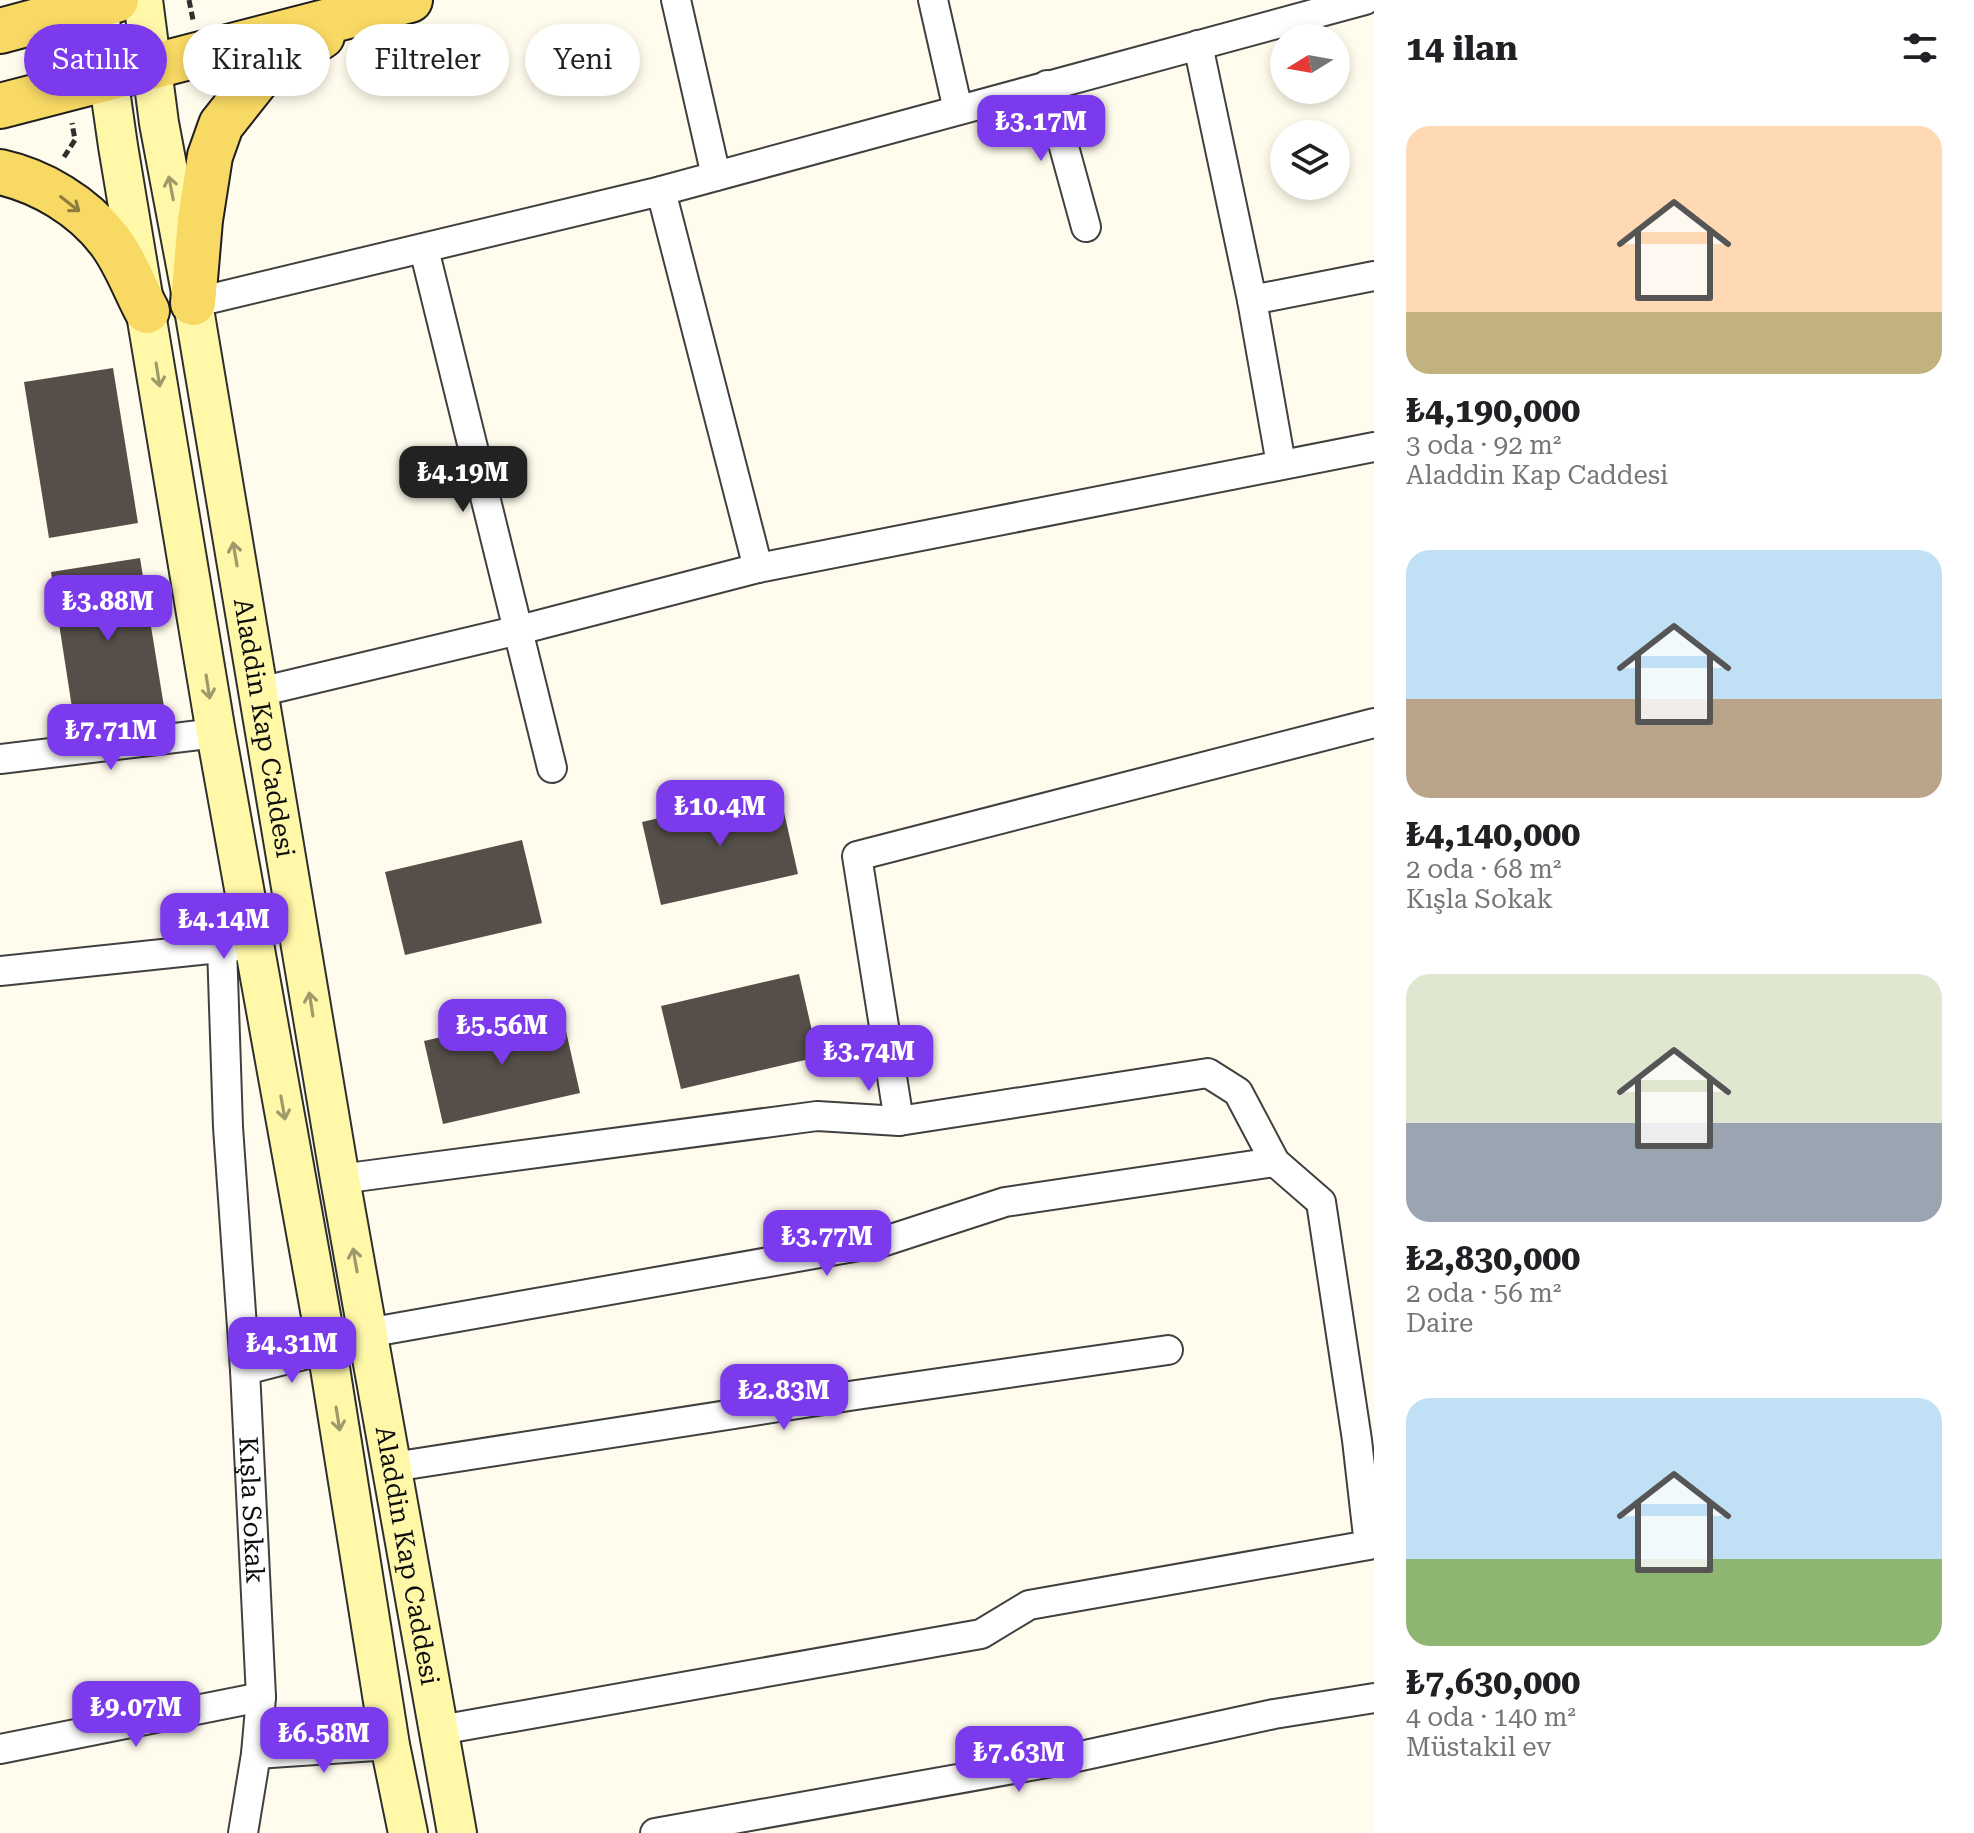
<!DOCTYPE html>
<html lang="tr">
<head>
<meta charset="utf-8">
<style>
  :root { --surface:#fff; --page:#f2f2f2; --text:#202124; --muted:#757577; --accent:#7c3aed }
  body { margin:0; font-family:"Roboto Serif",serif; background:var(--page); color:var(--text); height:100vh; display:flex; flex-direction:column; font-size:30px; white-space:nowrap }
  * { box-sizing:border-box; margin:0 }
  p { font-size:26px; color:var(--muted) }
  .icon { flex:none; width:44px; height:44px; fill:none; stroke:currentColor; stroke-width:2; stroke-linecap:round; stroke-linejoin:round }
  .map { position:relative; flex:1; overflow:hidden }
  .side { display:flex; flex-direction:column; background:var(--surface); width:600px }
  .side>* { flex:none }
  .guide { position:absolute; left:24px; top:24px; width:760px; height:72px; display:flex; gap:16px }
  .needle { width:52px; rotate:259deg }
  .tools { position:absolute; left:1270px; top:24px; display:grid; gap:16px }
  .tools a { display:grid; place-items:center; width:80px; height:80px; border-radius:50%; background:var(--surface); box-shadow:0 4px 12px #0003; font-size:40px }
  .price { position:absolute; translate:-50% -68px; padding:0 18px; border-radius:16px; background:var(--accent); color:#fff; font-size:26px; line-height:52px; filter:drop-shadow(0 2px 4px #0008) }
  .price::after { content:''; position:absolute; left:50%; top:48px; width:24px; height:18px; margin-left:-12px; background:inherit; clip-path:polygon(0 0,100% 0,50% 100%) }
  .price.active { background:#222; color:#fff }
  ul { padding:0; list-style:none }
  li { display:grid; align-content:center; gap:16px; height:424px; padding:0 32px }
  li span { display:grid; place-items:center; height:248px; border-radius:24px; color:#555 }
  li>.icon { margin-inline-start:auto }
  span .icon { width:144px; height:144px; fill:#fffc; stroke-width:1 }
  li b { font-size:34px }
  h2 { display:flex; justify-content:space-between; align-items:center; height:96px; padding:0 32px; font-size:34px }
  .chip { padding:0 28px; border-radius:36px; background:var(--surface); box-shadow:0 4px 12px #0003; font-size:28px; line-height:72px }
  .chip.active { background:var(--accent); color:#fff }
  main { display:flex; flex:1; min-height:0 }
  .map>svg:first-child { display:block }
</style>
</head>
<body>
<main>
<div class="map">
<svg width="1374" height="1833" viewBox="0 0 1374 1833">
  <rect width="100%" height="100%" fill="#fffced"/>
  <!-- building -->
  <path fill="#564f49" d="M113,368L138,523L49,538L24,382Z
    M140,558L165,713L75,727L51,572Z
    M779,790L798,874L661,905L642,822Z
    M522,840L542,923L405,955L385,872Z
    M799,974L818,1057L681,1089L661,1006Z
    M561,1009L580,1093L443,1124L424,1041Z"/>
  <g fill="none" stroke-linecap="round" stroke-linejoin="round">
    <!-- street casing -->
    <g stroke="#404040" stroke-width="32">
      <g id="street">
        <path d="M676,0L716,176"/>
        <path d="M933,0L958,110"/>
        <path d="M1198,45L1252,300L1281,464"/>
        <path d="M1047,85L1086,227"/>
        <path d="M661,191L758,568"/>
        <path d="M424,249L552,768"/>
        <path d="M1252,300L1374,276"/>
        <path d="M193,303L661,191L1365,0"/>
        <path d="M259,692L519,630L758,568L1374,447"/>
        <path d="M0,759L216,733"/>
        <path id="s1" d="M222,947L228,1127L245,1370L261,1697L256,1754L243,1833"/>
        <path d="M0,971L238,946"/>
        <path d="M899,1121L857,856L1374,723"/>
        <path d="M340,1179L817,1116L899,1121L1208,1073L1238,1092L1275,1162L1321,1202L1357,1440L1369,1545L1029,1605L981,1634L440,1730"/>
        <path d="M367,1333L882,1242L1005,1202L1275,1162"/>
        <path d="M245,1370L327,1349"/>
        <path d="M393,1467L856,1395L1168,1350"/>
        <path d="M0,1749L261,1697"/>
        <path d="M256,1754L390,1745"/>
        <path d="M655,1833L1058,1761L1274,1714L1374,1698"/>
      </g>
    </g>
    <!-- secondary casing -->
    <g stroke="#2f2f2f" stroke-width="42">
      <g id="secondary">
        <path d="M97,0L118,146L216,733L327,1349L390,1745L408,1833"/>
        <path id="s2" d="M143,0L159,123L193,303L340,1179L457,1833"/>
      </g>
    </g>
    <!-- primary casing -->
    <g stroke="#1e1e1e" stroke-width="48">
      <path id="primary" d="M0,31L116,0
        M0,106L410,0
        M0,172C41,181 83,206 109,240C125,260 135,289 147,311
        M193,303L200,220L210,156L221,125L259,77L322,36"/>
    </g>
    <!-- path -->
    <path stroke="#2f2f2f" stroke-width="5" stroke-dasharray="8 4" stroke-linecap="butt" d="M189,0L193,20
      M64,157L75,140L72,123"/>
    <!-- street -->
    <use href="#street" stroke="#fff" stroke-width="28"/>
    <!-- secondary -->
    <use href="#secondary" stroke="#fff8a9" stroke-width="38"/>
    <!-- primary -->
    <use href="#primary" stroke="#f8d964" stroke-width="44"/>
  </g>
  <!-- one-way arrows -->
  <defs><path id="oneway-shaft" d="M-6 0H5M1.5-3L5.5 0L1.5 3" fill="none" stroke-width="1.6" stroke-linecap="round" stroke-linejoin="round" transform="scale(2)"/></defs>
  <g stroke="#9e9a6b">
    <use href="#oneway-shaft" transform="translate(171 188) rotate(-101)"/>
    <use href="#oneway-shaft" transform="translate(158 375) rotate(81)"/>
    <use href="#oneway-shaft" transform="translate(235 554) rotate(-100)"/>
    <use href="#oneway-shaft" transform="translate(208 687) rotate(81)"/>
    <use href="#oneway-shaft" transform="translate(311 1004) rotate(-99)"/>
    <use href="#oneway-shaft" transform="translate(283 1108) rotate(80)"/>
    <use href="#oneway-shaft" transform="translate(355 1260) rotate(-100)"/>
    <use href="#oneway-shaft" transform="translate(338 1419) rotate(81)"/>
  </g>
  <use stroke="#8e7d3d" href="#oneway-shaft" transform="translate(70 204) rotate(38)"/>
  <g text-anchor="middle" stroke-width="8" stroke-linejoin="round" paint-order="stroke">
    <!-- street labels -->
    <g font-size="26" fill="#0d0d0d" stroke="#fff">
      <text dy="9" stroke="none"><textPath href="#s2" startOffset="738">Aladdin Kap Caddesi</textPath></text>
      <text dy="9" stroke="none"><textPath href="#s1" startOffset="564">Kışla Sokak</textPath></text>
      <text dy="9" stroke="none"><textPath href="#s2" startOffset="1578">Aladdin Kap Caddesi</textPath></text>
    </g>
  </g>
</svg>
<div class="tools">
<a><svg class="needle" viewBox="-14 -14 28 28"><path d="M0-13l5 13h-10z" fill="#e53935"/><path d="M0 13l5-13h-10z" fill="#757577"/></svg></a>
<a><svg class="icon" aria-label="layers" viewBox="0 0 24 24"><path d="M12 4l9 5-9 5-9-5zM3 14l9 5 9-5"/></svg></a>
</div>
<b class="price" style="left:1041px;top:163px">₺3.17M</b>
<b class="price active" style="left:463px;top:514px">₺4.19M</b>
<b class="price" style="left:108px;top:643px">₺3.88M</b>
<b class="price" style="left:111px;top:772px">₺7.71M</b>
<b class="price" style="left:720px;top:848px">₺10.4M</b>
<b class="price" style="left:224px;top:961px">₺4.14M</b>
<b class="price" style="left:502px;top:1067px">₺5.56M</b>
<b class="price" style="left:869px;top:1093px">₺3.74M</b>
<b class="price" style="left:827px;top:1278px">₺3.77M</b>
<b class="price" style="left:292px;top:1385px">₺4.31M</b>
<b class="price" style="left:784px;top:1432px">₺2.83M</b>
<b class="price" style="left:136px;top:1749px">₺9.07M</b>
<b class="price" style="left:324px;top:1775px">₺6.58M</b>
<b class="price" style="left:1019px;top:1794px">₺7.63M</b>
<div class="guide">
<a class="chip active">Satılık</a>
<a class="chip">Kiralık</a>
<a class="chip">Filtreler</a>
<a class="chip">Yeni</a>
</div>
</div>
<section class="side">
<h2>14 ilan<svg class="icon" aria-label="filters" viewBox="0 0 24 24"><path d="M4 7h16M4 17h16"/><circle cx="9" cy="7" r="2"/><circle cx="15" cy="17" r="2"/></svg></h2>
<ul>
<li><span style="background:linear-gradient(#ffd9b3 75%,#c2b280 0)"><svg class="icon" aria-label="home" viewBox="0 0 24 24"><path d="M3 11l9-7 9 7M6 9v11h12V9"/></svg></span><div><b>₺4,190,000</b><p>3 oda · 92 m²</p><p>Aladdin Kap Caddesi</p></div></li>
<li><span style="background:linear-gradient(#bfe0f5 60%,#b9a48a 0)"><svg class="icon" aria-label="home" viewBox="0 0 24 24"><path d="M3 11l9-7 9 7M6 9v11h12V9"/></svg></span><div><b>₺4,140,000</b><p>2 oda · 68 m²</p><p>Kışla Sokak</p></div></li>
<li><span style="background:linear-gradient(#dfe7d0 60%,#9aa5b1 0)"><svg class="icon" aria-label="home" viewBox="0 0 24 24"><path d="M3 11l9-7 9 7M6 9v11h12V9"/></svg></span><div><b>₺2,830,000</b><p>2 oda · 56 m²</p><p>Daire</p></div></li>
<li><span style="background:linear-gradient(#bfe0f5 65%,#8fb573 0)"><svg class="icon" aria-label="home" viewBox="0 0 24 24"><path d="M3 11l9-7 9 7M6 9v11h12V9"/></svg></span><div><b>₺7,630,000</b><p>4 oda · 140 m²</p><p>Müstakil ev</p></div></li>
</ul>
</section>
</main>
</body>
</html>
